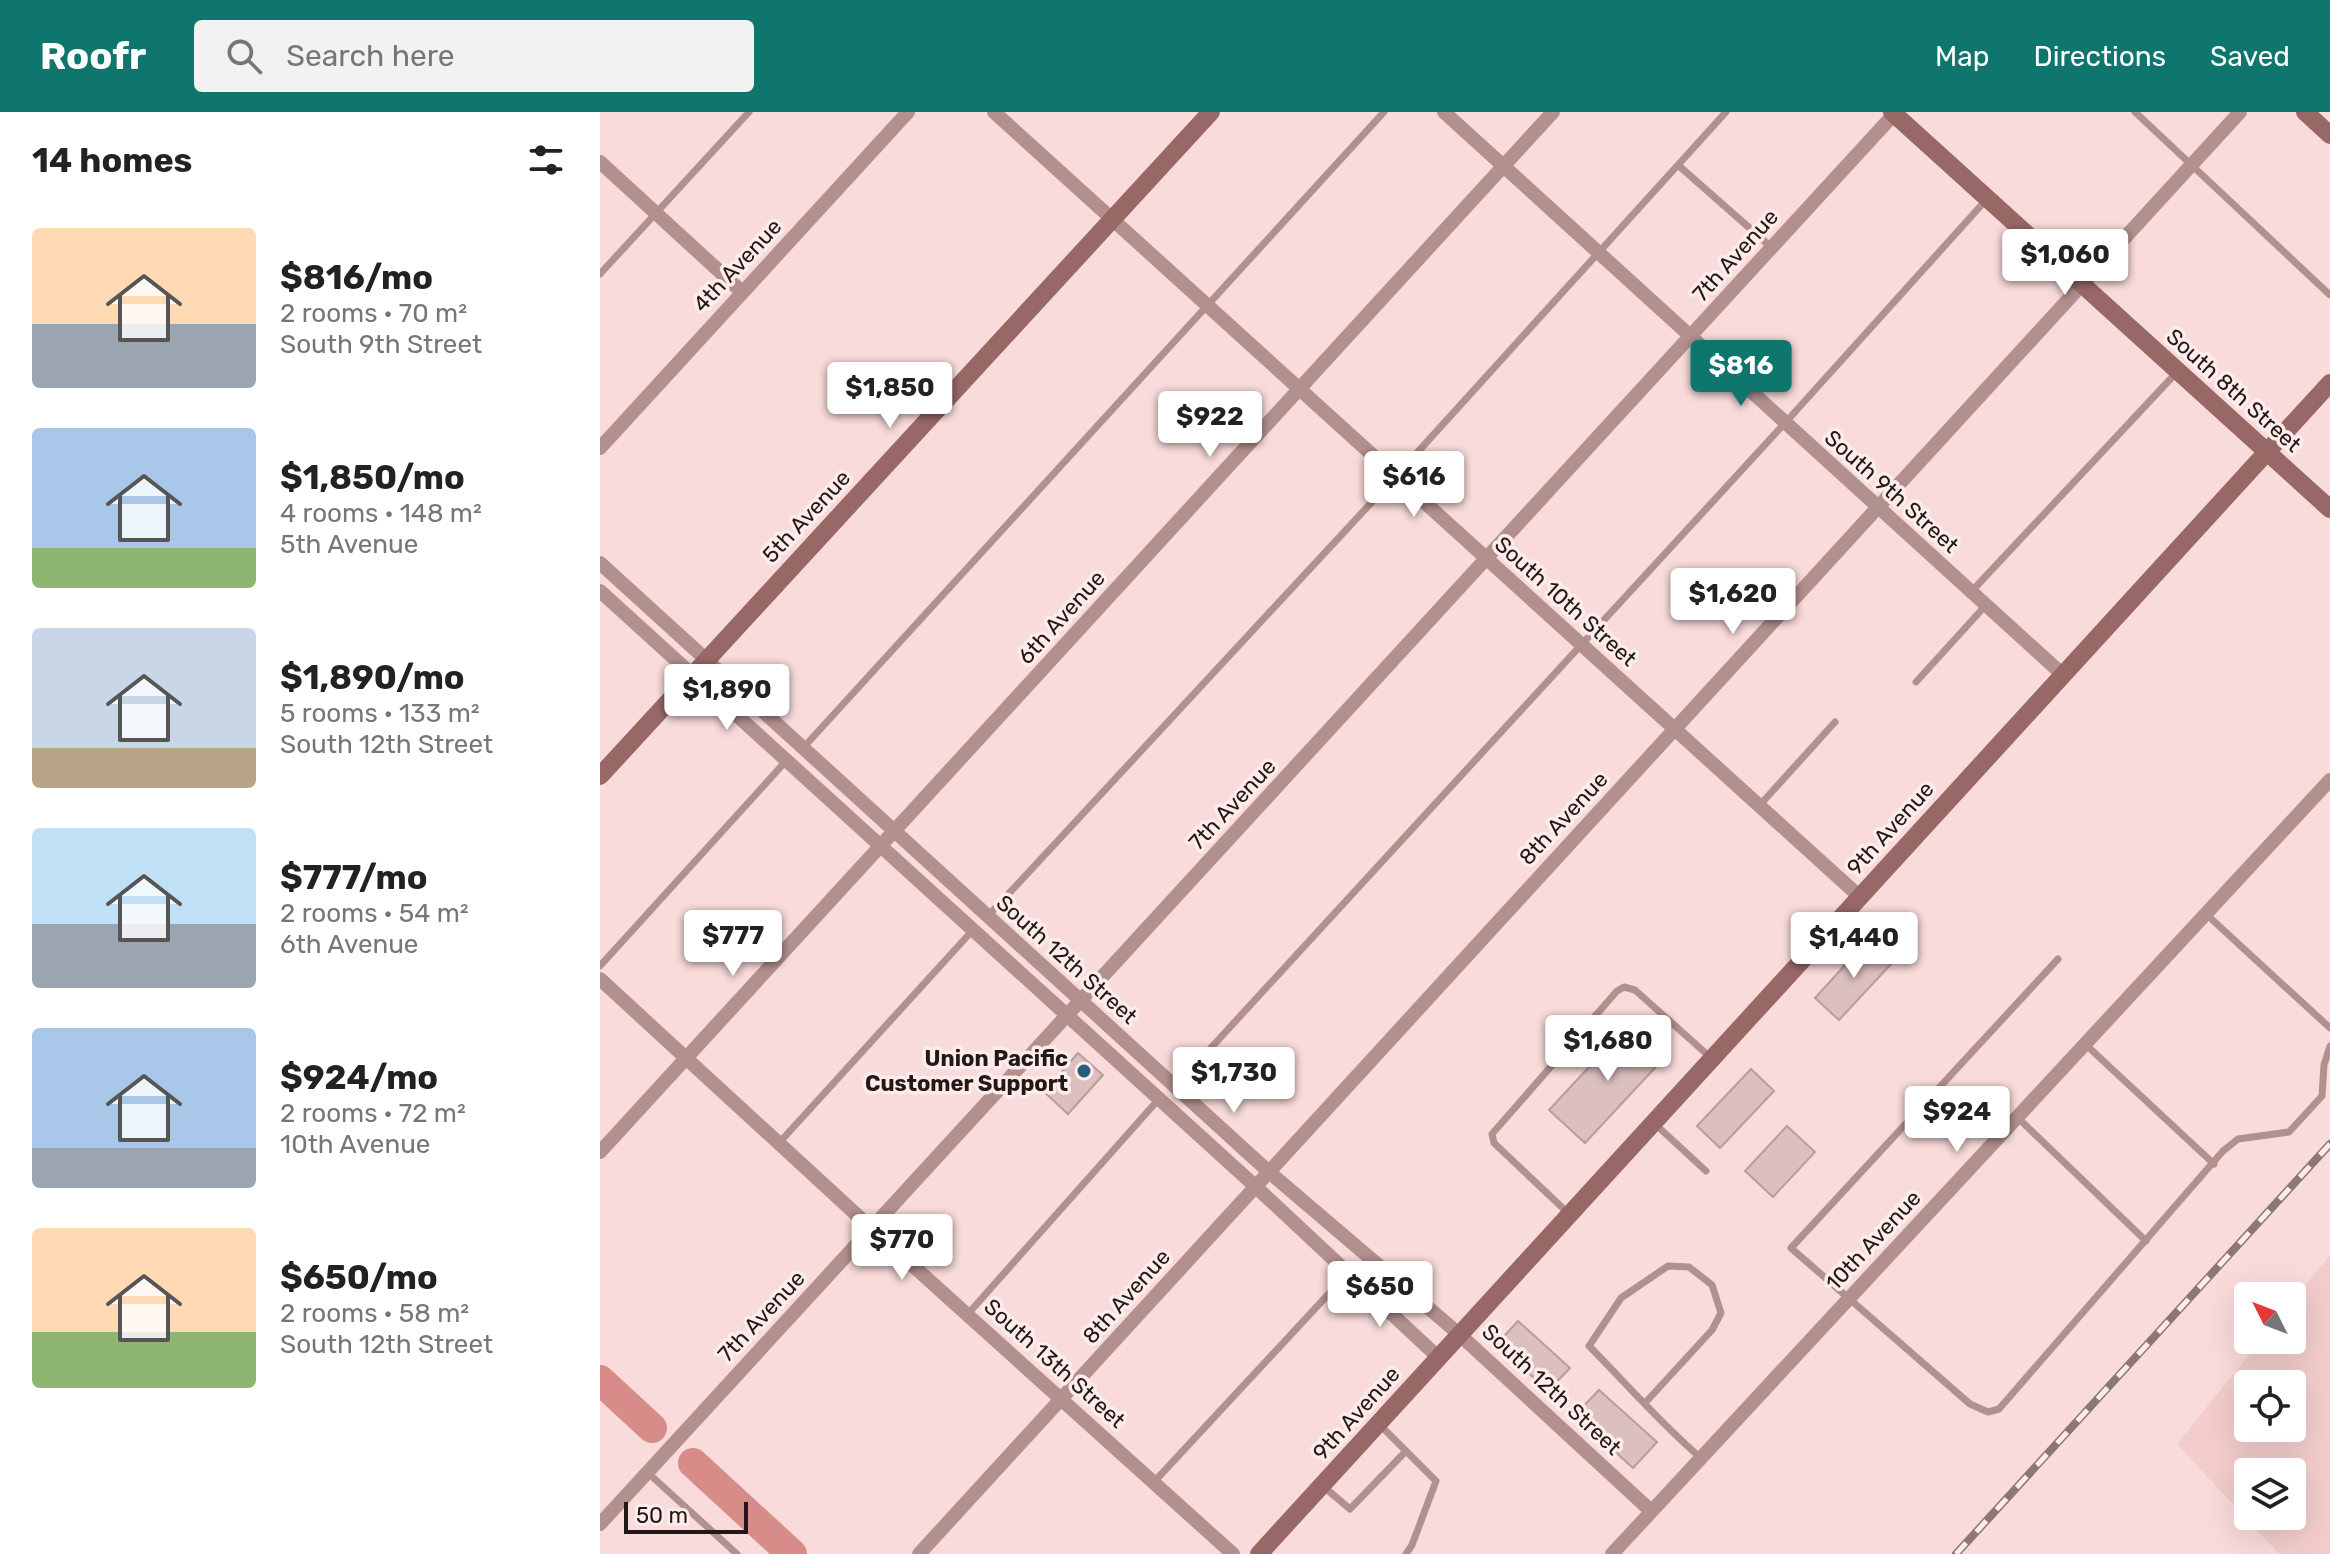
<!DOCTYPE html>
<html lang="en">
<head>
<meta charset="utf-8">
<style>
  :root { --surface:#fff; --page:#f2f2f2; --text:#222; --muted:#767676; --accent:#0f766e }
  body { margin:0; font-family:Rubik,sans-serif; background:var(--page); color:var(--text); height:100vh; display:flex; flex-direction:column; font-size:30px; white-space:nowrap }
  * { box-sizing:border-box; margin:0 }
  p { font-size:26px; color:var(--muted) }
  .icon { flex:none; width:44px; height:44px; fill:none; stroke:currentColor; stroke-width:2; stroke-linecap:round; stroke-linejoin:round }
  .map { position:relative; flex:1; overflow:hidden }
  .sheet { display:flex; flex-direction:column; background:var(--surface); width:600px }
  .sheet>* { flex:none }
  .needle { width:52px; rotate:312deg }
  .tools { position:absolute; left:1634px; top:1170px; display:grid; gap:16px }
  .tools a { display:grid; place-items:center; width:72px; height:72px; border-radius:8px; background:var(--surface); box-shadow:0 8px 32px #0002; font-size:40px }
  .scale { position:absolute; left:24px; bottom:20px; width:124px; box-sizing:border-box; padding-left:8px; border:4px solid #221818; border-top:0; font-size:22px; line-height:28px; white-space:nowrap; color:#221818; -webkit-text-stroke:6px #fdecea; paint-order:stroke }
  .price { position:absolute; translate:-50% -68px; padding:0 18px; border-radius:8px; background:#fff; color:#222; font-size:26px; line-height:52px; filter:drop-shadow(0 2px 4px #0008) }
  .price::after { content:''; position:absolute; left:50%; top:48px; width:24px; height:18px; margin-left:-12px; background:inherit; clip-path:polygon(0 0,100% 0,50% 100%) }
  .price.active { background:var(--accent); color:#fff }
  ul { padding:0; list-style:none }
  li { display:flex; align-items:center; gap:24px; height:200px; padding:0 32px }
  li span { display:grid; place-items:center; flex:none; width:224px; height:160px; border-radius:8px; color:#555 }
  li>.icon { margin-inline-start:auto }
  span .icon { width:96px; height:96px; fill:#fffc; stroke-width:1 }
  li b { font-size:34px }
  h2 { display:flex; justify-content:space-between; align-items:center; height:96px; padding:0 32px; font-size:34px }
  header { display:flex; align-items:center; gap:48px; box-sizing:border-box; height:112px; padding:0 40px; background:var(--accent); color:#fff }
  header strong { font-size:38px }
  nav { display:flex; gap:44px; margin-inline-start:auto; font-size:28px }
  .search { width:560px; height:72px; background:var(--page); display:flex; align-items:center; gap:20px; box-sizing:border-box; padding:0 28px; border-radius:8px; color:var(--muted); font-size:30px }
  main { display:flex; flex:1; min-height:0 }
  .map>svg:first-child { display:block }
</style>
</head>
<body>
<header>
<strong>Roofr</strong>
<div class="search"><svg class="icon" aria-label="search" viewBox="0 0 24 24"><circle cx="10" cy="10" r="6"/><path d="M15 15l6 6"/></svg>Search here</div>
<nav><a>Map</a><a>Directions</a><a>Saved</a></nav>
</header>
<main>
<section class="sheet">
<h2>14 homes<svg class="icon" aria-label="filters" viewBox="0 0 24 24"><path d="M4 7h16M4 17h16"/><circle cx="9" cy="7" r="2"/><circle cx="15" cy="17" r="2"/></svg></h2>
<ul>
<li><span style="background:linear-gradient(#ffd9b3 60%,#9aa5b1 0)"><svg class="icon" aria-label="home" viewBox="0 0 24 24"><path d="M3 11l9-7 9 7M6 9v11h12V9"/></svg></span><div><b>$816/mo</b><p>2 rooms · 70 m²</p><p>South 9th Street</p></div></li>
<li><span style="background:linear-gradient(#a9c7e8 75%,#8fb573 0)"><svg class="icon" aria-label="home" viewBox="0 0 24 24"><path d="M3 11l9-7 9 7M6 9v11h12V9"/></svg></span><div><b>$1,850/mo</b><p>4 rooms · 148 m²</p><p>5th Avenue</p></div></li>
<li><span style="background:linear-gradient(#c9d6e8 75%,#b9a48a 0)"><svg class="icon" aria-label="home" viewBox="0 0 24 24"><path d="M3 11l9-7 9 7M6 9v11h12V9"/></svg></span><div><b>$1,890/mo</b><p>5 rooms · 133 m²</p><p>South 12th Street</p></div></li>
<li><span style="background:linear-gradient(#bfe0f5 60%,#9aa5b1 0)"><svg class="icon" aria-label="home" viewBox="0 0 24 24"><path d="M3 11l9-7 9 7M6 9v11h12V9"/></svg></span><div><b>$777/mo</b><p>2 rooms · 54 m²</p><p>6th Avenue</p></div></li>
<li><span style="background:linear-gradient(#a9c7e8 75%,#9aa5b1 0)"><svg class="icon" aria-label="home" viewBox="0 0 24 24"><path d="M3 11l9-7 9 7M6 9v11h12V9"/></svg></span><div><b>$924/mo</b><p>2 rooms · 72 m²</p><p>10th Avenue</p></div></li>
<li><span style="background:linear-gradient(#ffd9b3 65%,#8fb573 0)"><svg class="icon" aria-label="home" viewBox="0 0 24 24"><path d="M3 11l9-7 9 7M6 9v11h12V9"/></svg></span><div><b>$650/mo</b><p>2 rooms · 58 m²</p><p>South 12th Street</p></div></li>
</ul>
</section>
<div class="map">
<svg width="1730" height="1442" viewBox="0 0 1730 1442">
  <rect width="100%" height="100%" fill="#f8dbda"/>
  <!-- built -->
  <path fill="#f2cdcb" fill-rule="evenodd" d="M1730,1143V1442H1679L1577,1332L1661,1228H1692V1190ZM1648,1272H1692V1316H1648ZM1648,1360H1692V1404H1648Z"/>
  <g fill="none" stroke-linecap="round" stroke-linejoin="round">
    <!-- river -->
    <path stroke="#d78c89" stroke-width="30" d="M0,1268L52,1316
      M93,1351L192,1442"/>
  </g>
  <!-- building -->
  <path fill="#dcc0bf" stroke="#b79d9b" stroke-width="2" d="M1268,828L1293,850L1239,908L1215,886Z
    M1030,911L1066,944L985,1031L949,998Z
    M478,941L503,963L468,1002L444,980Z
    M1151,957L1174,979L1120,1036L1097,1014Z
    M1187,1014L1215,1040L1173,1085L1145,1059Z
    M918,1209L970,1256L948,1279L897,1232Z
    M999,1278L1057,1330L1033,1356L975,1303Z"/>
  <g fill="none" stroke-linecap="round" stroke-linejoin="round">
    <!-- lane -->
    <path stroke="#b2908e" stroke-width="7" d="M1535,0L1730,183
      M1078,53L1171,135
      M0,162L149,0
      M1371,480L1577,260
      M1316,570L1386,493
      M203,636L784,0
      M1159,694L1235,610
      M1606,802L1730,916
      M388,804L796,364L1126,0
      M1458,847L1191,1136L1370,1292L1388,1300L1399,1297L1623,1039L1638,1027L1689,1020L1722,984L1724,953L1730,934
      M0,854L187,648
      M1485,932L1614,1052
      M575,975L1185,311L1386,88
      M1417,1005L1546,1129
      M1055,1012L1106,1059
      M179,1031L372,819
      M969,1102L894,1031L892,1022L1017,879L1024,875L1035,878L1110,945
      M367,1203L558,988
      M1045,1291L1112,1218L1121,1201L1112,1173L1089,1155L1068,1154L1021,1186L989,1234C1026,1271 1061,1312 1101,1346
      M780,1313L836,1369L812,1433L806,1442
      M47,1360L137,1442
      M554,1370L748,1161
      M724,1375L750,1397L806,1339"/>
    <!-- street -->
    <path stroke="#b2908e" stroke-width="14" d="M394,0L1260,785
      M844,0L1463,563
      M0,50L142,180
      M0,336L308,0
      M0,451L668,1059L859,1222L1051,1399
      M0,479L655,1074L839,1246
      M0,867L271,1116L633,1442
      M0,1040L953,0
      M0,1412L1296,0
      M319,1442L1640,0
      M1012,1442L1730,668"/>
    <!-- secondary -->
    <path stroke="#986866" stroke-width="18" d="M1292,0L1730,397
      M1705,0L1730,23
      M0,664L611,0
      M659,1442L1730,271"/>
    <!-- rail casing -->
    <g stroke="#8b7777" stroke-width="8">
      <path id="rail" d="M1356,1442L1730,1032"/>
    </g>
    <!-- rail -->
    <use href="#rail" stroke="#fdecea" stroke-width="5" stroke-dasharray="15" stroke-linecap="butt"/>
  </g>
  <!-- markers -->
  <circle fill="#265e78" stroke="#fdecea" stroke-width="3" cx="484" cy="959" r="8"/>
  <g text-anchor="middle" stroke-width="7" stroke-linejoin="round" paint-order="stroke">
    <!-- street labels -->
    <g font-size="22" fill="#221818" stroke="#fdecea">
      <text transform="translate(1135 143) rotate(-48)" y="8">7th Avenue</text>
      <text transform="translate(137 153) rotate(-47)" y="8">4th Avenue</text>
      <text transform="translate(1634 278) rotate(42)" y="8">South 8th Street</text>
      <text transform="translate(1292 379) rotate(42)" y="8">South 9th Street</text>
      <text transform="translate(206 404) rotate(-47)" y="8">5th Avenue</text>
      <text transform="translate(966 489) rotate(42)" y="8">South 10th Street</text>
      <text transform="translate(461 505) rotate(-48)" y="8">6th Avenue</text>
      <text transform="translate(632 692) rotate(-47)" y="8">7th Avenue</text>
      <text transform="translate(963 706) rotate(-47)" y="8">8th Avenue</text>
      <text transform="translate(1290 716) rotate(-48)" y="8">9th Avenue</text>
      <text transform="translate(467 847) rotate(42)" y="8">South 12th Street</text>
      <text transform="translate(1273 1128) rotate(-47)" y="8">10th Avenue</text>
      <text transform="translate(526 1184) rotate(-48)" y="8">8th Avenue</text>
      <text transform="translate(161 1204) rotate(-47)" y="8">7th Avenue</text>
      <text transform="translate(455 1251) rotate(42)" y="8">South 13th Street</text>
      <text transform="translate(952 1277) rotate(43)" y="8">South 12th Street</text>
      <text transform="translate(756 1301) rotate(-48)" y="8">9th Avenue</text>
    </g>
    <!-- poi labels -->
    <g font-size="22" font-weight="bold" fill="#221818" stroke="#fdecea" text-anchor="end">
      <text x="468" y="954">Union Pacific<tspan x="468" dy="25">Customer Support</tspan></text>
    </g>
  </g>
</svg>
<div class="tools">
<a><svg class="needle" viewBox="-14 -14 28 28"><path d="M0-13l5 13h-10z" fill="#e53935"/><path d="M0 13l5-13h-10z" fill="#767676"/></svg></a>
<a><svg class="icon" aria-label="locate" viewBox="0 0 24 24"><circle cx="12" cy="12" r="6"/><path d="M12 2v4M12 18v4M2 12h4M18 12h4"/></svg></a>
<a><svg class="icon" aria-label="layers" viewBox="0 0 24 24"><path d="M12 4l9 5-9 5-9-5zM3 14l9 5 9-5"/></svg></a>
</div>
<div class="scale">50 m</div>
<b class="price" style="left:1465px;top:185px">$1,060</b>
<b class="price active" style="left:1141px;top:296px">$816</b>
<b class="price" style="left:290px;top:318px">$1,850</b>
<b class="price" style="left:610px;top:347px">$922</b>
<b class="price" style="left:814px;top:407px">$616</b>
<b class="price" style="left:1133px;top:524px">$1,620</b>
<b class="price" style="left:127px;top:620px">$1,890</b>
<b class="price" style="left:133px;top:866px">$777</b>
<b class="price" style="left:1254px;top:868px">$1,440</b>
<b class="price" style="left:1008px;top:971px">$1,680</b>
<b class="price" style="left:634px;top:1003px">$1,730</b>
<b class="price" style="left:1357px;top:1042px">$924</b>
<b class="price" style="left:302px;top:1170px">$770</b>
<b class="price" style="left:780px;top:1217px">$650</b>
</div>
</main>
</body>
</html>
